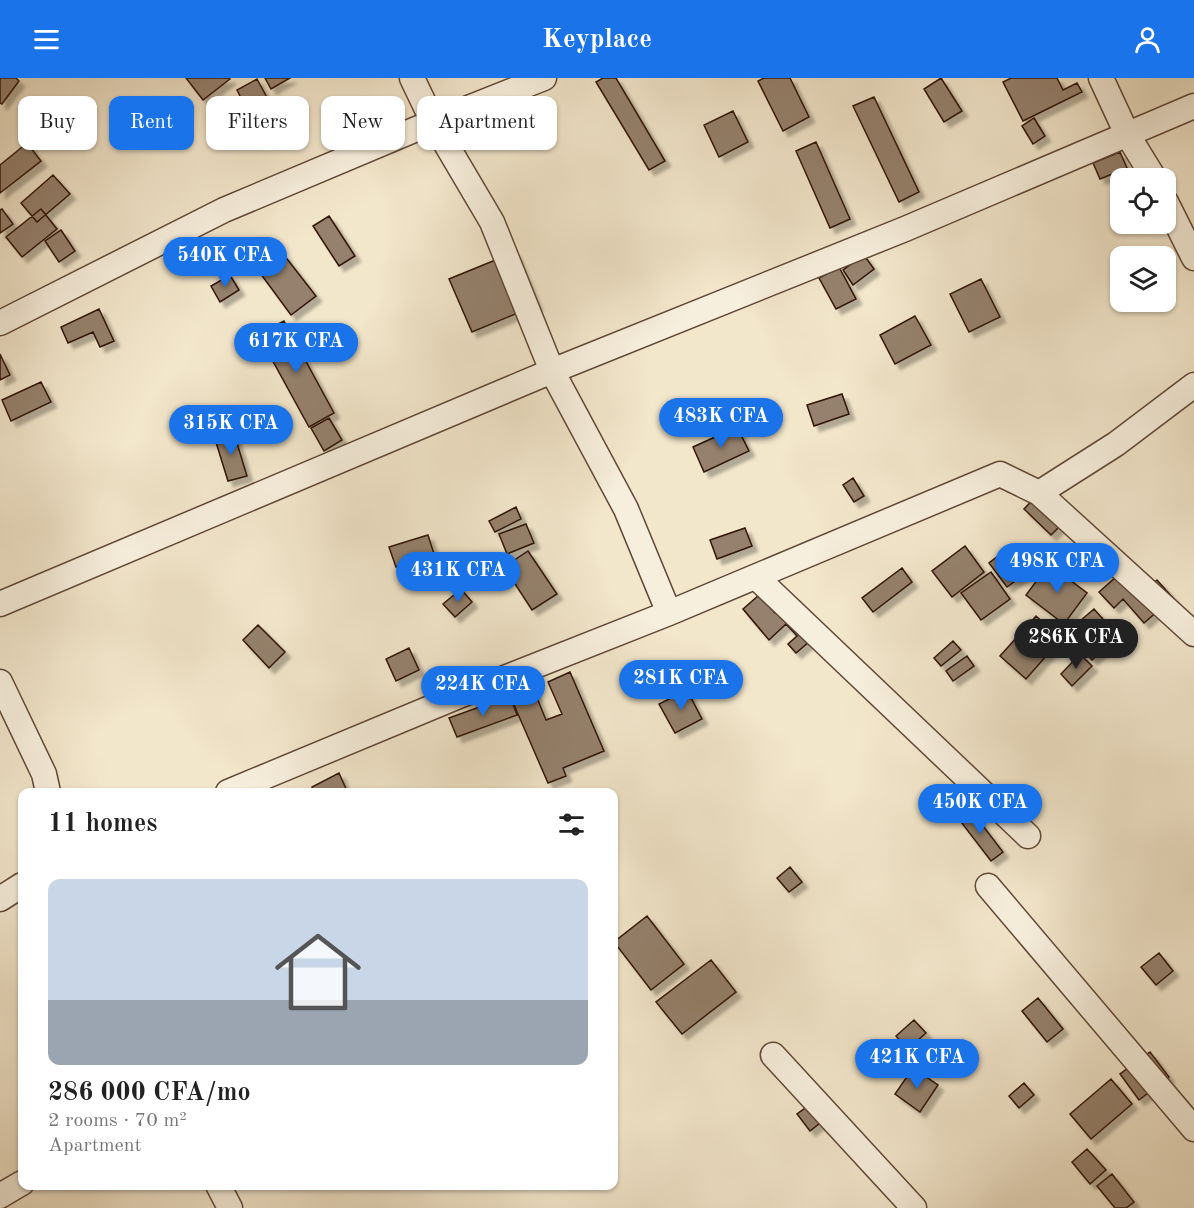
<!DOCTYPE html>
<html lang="en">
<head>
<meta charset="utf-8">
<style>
  :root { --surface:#fff; --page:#f6f6f6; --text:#222; --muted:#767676; --accent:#1a73e8 }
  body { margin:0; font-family:"Old Standard TT",serif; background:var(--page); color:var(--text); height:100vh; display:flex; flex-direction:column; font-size:22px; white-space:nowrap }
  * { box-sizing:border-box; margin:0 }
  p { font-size:20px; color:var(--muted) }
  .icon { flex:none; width:33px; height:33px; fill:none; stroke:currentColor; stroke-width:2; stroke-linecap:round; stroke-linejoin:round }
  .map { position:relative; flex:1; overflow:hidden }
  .details { position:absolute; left:18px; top:710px; width:600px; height:402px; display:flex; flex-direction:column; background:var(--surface); border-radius:12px; box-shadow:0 2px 4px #0004 }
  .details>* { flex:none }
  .top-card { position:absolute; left:18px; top:18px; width:600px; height:54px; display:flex; gap:12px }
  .buttons { position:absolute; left:1110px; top:90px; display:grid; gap:12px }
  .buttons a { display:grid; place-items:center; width:66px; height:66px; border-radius:12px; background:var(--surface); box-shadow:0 2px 4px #0004; font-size:30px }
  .price { position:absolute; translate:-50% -51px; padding:0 14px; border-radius:21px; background:var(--accent); color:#fff; font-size:20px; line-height:39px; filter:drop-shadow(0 2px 3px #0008) }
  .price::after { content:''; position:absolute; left:50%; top:36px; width:18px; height:14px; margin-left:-9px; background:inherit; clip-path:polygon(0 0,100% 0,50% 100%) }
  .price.active { background:#222; color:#fff }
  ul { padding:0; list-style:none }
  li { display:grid; align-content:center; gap:12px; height:318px; padding:0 30px }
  li span { display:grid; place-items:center; height:186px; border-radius:12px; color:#555 }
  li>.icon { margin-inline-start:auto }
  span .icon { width:108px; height:108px; fill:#fffc; stroke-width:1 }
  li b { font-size:26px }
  h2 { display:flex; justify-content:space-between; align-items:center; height:72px; padding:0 30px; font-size:26px }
  .chip { padding:0 21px; border-radius:12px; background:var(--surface); box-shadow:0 2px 4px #0004; font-size:21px; line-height:54px }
  .chip.active { background:var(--accent); color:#fff }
  header { display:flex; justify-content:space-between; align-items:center; height:78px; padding:0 30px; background:var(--accent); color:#fff; font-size:27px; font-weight:700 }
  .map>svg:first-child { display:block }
</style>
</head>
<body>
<header><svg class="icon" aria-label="menu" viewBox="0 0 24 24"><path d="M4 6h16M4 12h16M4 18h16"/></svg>Keyplace<svg class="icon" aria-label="person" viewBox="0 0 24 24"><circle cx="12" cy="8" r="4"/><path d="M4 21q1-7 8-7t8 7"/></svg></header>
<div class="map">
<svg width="1194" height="1130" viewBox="0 0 1194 1130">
  <defs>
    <filter id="shadow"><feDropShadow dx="5.5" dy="5.5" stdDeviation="1.5" flood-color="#0004"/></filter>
  </defs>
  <rect width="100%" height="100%" fill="#f2e6cb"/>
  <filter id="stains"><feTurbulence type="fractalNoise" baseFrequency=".00333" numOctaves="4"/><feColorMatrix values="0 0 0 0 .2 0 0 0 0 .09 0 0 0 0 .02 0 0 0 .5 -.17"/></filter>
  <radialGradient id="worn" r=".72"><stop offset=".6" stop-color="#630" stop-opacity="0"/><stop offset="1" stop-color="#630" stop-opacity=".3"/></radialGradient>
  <!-- building -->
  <path fill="#95816d" stroke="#311407" stroke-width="1.5" filter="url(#shadow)" d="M0,0H16L19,3L2,26L0,25Z
    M186,0H229L230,1L203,22Z
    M265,0H290L271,11Z
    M603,0H616L665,83L649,92L596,4Z
    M764,0H790L809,39L783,53L758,3Z
    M941,0L962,33L944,44L924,11Z
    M1011,0H1057L1063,12L1077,5L1082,14L1023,43L1003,4Z
    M257,1L277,38L256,49L237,12Z
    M874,19L919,114L899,124L853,28Z
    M295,26L302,46L288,52L280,31Z
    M733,33L748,64L719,79L704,47Z
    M1034,40L1045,58L1033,66L1022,48Z
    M816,64L850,141L830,150L796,73Z
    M27,65L41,83L0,115V87Z
    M1120,74L1127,90L1100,101L1093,85Z
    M53,97L70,116L37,144L21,125Z
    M2,131L13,146L0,155V132Z
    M41,131L57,151L22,179L6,159Z
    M329,138L355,178L339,188L313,148Z
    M61,152L75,173L59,184L45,163Z
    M515,174L537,227L472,254L449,201Z
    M284,177L316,218L291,237L260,195Z
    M864,177L874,191L853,207L843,192Z
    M839,189L856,221L836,231L819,200Z
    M230,197L239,212L220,224L211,208Z
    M981,201L1000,239L969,254L950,216Z
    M99,231L114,263L100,269L93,254L68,265L61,249Z
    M915,238L931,267L895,286L880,257Z
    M284,243L334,335L309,349L258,256Z
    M0,276L10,297L0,302Z
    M41,304L51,324L11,343L2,322Z
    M842,316L849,336L814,348L807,327Z
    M329,340L342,362L324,373L311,350Z
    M737,349L749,373L704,394L693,369Z
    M233,352L247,398L228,403L214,358Z
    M853,400L864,418L854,424L843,407Z
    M1043,411L1071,437L1051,457L1024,431Z
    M516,429L521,441L495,454L489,443Z
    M526,446L534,465L507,476L499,456Z
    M745,450L752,468L717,481L710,462Z
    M428,457L440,495L416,502L411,485L396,489L389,469Z
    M965,468L984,494L952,519L932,493Z
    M1006,472L1025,496L1007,509L989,485Z
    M528,473L557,516L532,532L504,489Z
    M1049,486L1087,515L1064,546L1026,517Z
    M902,490L912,504L873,534L862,520Z
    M991,494L1010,521L981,542L961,515Z
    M1117,498L1136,520L1157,502L1173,520L1144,545L1123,521L1114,530L1099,514Z
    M461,511L472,524L455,539L443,526Z
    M759,517L775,535L793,519L822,553L796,575L788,566L797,558L786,546L769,562L743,531Z
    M1094,531L1118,558L1092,582L1067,554Z
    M1036,538L1061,561L1026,601L1000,578Z
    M258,547L285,574L269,590L243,562Z
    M953,563L961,572L941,588L934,580Z
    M409,570L419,592L396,603L386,581Z
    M1080,576L1092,588L1072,608L1061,596Z
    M967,578L974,588L953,603L946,593Z
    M570,594L604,673L563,690L566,698L548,705L511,620L533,610L546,642L562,636L548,604Z
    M687,612L702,641L675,655L659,626Z
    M510,618L517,637L457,659L449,640Z
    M339,695L347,713L315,714L312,709Z
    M970,731L1003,774L991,783L958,740Z
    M790,789L802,804L789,814L777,800Z
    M647,838L684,886L651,912L614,864Z
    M1159,875L1173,893L1156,907L1141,889Z
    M711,882L736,914L682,956L656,924Z
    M1038,920L1063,951L1047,964L1022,933Z
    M914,942L926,955L908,971L896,958Z
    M1150,974L1169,999L1139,1022L1120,996Z
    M913,990L938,1007L920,1034L895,1016Z
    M1111,1001L1132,1026L1091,1061L1070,1036Z
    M1024,1005L1034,1017L1019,1030L1009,1018Z
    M808,1028L820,1045L810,1053L797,1036Z
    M1087,1071L1106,1092L1090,1106L1072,1084Z
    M1112,1096L1134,1124L1126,1130H1115L1097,1108Z"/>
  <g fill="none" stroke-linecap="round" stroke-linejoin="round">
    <!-- minor casing -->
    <g stroke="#614838" stroke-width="27">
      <path id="minor" d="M412,0L433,44L492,144L552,293L626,431L669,535
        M1101,0L1127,56L1154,100
        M1166,124L1194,180
        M0,245L224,132L433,44L544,0
        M1039,415L1116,366L1194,307
        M756,499L1028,758
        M0,526L552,293L905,151L1194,28
        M0,604L44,696L48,714
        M228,714L459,618L669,535L1000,396L1039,415L1194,556
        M988,808L1194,1051
        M0,821L22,807
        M773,977L914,1130
        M218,1107L230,1130
        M0,1118L22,1105"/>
    </g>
    <!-- minor -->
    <use href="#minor" stroke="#f7efdd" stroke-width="24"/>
  </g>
  <rect width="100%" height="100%" filter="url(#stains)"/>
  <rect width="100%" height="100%" fill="url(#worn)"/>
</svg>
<div class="buttons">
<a><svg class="icon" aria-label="locate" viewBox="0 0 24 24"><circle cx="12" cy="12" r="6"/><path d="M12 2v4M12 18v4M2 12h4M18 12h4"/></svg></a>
<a><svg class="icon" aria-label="layers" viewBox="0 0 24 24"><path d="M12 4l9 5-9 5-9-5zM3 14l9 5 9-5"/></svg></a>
</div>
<b class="price" style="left:225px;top:210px">540K CFA</b>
<b class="price" style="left:296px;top:296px">617K CFA</b>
<b class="price" style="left:721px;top:371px">483K CFA</b>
<b class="price" style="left:231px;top:378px">315K CFA</b>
<b class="price" style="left:1057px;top:516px">498K CFA</b>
<b class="price" style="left:458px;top:525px">431K CFA</b>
<b class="price active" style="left:1076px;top:592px">286K CFA</b>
<b class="price" style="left:681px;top:633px">281K CFA</b>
<b class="price" style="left:483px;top:639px">224K CFA</b>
<b class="price" style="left:980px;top:757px">450K CFA</b>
<b class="price" style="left:917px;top:1012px">421K CFA</b>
<div class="top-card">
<a class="chip">Buy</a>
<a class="chip active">Rent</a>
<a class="chip">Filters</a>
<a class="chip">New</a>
<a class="chip">Apartment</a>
</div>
<section class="details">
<h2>11 homes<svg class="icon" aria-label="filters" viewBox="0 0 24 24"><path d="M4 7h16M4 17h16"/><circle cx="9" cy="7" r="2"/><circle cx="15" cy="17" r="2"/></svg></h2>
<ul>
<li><span style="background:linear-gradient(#c9d6e8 65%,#9aa5b1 0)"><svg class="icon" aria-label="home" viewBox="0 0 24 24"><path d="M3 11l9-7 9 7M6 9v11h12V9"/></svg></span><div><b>286 000 CFA/mo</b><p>2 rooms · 70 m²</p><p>Apartment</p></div></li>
</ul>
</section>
</div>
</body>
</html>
